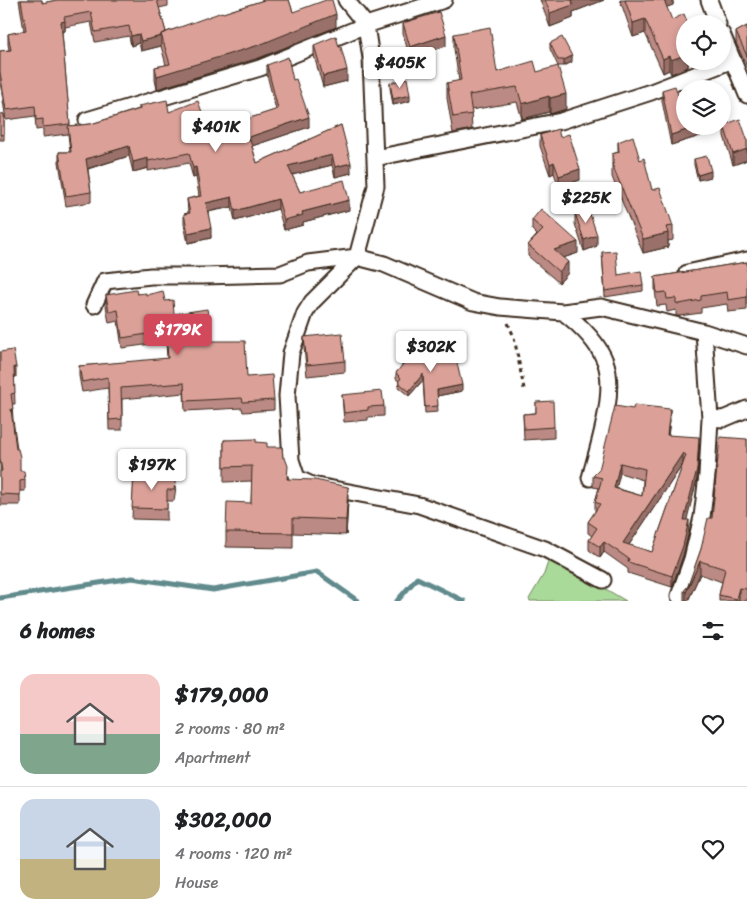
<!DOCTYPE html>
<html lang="en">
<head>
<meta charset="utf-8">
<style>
  :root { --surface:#fff; --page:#f6f6f6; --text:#202124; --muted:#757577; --line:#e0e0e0; --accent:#d1495b }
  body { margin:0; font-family:Sriracha,sans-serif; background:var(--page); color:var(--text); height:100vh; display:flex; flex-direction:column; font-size:19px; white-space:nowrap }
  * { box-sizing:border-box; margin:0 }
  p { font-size:16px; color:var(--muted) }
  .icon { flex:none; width:28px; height:28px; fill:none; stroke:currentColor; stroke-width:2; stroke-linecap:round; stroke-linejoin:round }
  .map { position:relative; height:601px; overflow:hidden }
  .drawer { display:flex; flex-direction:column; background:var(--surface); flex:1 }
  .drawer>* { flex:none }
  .fabs { position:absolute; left:676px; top:15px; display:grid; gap:10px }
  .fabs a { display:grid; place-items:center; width:55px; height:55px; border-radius:50%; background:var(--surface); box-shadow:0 2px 8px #0003; font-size:25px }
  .price { position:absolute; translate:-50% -42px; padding:0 11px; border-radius:5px; background:#fff; color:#222; font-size:16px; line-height:32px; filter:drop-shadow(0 1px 2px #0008) }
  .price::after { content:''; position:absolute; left:50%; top:30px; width:15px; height:11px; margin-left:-8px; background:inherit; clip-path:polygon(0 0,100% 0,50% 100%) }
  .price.active { background:var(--accent); color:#fff }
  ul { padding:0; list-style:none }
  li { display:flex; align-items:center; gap:15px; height:125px; padding:0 20px }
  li+li { border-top:1px solid var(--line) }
  li span { display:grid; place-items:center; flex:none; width:140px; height:100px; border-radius:15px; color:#555 }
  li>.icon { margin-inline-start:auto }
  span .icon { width:60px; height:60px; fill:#fffc; stroke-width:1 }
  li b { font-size:21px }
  h2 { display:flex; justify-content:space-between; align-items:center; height:60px; padding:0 20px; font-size:21px }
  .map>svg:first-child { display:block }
</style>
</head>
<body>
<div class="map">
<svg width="747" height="601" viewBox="0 0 747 601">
  <rect width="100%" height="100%" fill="#fff"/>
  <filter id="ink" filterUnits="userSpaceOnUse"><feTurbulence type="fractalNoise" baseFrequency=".02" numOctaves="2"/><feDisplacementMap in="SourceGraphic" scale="10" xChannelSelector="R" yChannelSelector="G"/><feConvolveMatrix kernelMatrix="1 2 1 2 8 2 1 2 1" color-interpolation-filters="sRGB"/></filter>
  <g filter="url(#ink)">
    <!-- green -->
    <path fill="#aada9a" stroke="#72825c" d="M550,556L626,601H530L529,599L544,574Z"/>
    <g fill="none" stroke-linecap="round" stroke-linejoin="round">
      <!-- stream -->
      <path stroke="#618a8c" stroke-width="5" d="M0,598L132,578L213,590L317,572L358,601
        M397,601L417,578L464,601"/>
      <!-- street casing -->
      <g stroke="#3b2a1e" stroke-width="19">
        <path id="street" d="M346,0L366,25L371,58L376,186L357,257L312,302L305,313L291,353L287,396L291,460L297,478L312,485L419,505L545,549L603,580
          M709,0L718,24
          M722,34L747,95
          M87,120L260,68L366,25L444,0
          M375,158L561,121L651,92L733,60
          M687,273L747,260
          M94,305L105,281L151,276H202L280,274L308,263L357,257L384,264L473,302L500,307L563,312L601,307L704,332L747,346
          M563,312C580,325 597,341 605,361C617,392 598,447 590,478
          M710,418L723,419L747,409
          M679,596L692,559L702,517L707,475L710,418L704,332"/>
      </g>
      <!-- path -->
      <path stroke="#3b2a1e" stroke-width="3" stroke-dasharray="4 4" stroke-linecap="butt" d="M508,323L514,337L524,389"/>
      <!-- street -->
      <use href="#street" stroke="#fff" stroke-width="15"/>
    </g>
    <!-- wall -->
    <path fill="#bc8a84" stroke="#3b2a1e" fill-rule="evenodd" d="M19,0H42V3L57,0H168V6L159,8L166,32L264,0H289L293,12L336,27L259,58L157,89L155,80V67L166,65L161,46L141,51L139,43L131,46L129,36L95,42L91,22L65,27V31L62,32L70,126L91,124L139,109V106L169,112L208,129L244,120L276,110L267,75V65L293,80L309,127L252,146L257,163L341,125L351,173L335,177L332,165L292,175L300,192L349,210L303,222V225L284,230L278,209L235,221L232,207L208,212L211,238L188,243L184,224V214L188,213L187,199L199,196L196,177L193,178L189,163L148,171V168L133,172L129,156L88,169L91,192V202L66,206L59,162V152H70L68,134L43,137V129L36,130L35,116L6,120L0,82V51L9,50L8,44V34L24,31Z
      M540,0H604L573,12V18L550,27Z
      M620,0H673V5L666,7L685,61H690L688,62V67L671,74L669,70L663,73L645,33L633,37Z
      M403,23L446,46L410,58L403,34Z
      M747,26V67L736,43V32Z
      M454,34L497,72H537L566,109L550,114L549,112L522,119L517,102L471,110L472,129L453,133L447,98V83L459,81L454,49Z
      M550,43L572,62L564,66H558L550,49Z
      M314,45L347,81L323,87L314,56Z
      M390,83L410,101L393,105L390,88Z
      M662,90L679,98L713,126V132L671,145L662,101Z
      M0,114H4V140H0Z
      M724,125L747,139V160L733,165L724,136Z
      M540,135L560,137L580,180L559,187L554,173L550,175L540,146Z
      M618,142L640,160L652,190L673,226V240L668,241V247L643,253L612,177V154L618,152Z
      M694,159L711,177L698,180L694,165Z
      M575,213L597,246L584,251L575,224Z
      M532,220L578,253L563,258L568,273L559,283L528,256V245L537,235L532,230Z
      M602,252L618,275L643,285V291L605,297Z
      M747,262V310L728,312L727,304L701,308V313L679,316H676V310L667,312L666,305L657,306L655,290V277Z
      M137,294L146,295L165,301L174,314L212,341L247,377L274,400V410L243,412L242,408L185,411L184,393L122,399V430H109L108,388L82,392L79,376V366L167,359L166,342L122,348L118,321L109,323L106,306V295Z
      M304,337L345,361V372L307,376L304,348Z
      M417,347L462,391L437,396L438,412L425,413L423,380L409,396L398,387L399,381L396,379V373Z
      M0,352L16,377H14L15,404H12L13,419L20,471L25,480V491H20V505H0Z
      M342,395L384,406V416L368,417V420L344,422Z
      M536,402L554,427V438L524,440L523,414L536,413Z
      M670,420L668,435L699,448L697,479L686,520L689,531L683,556L672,587L628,573V569L604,552L600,558L589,550V540L592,536L588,533V522L595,512V502L599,488L593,487V476ZM683,464L652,552L629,545ZM620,473L643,480L642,496L616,488Z
      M747,439V601H719V595L722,582L700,574L688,601H684V591L688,586L712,518Z
      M224,440L256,442L267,447L283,458L288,479L348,501L346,535L293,533V548L226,547V532L251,503L252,481L224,482Z
      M134,473L176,487L174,501H167V520L132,519Z"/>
    <!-- shaded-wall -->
    <path fill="#99716b" stroke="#3b2a1e" d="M571,0H604L573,12V18L550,27V13Z
      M662,0H673V5L662,9Z
      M336,14V27L259,58L157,89V76Z
      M645,19V33L633,37V23Z
      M65,21V31L61,32V22Z
      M139,34V43L131,46V36Z
      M446,35V46L410,58V47Z
      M161,36V46L141,51V41Z
      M685,55V61H690L688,62V67L671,74V60Z
      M572,56V62L564,66V60Z
      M669,56V70L663,73V59Z
      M347,70V81L323,87V76Z
      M566,94V109L550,114V98Z
      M410,95V101L393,105V99Z
      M549,96V112L522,119V104Z
      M309,117V127L249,147V137Z
      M699,126H713V132L671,145V135Z
      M129,146V156L86,169V159Z
      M747,149V160L733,165V154Z
      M332,155V165L288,176V166Z
      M148,158V168L133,172V162Z
      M554,162V173L550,175V164Z
      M351,163V173L335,177V167Z
      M196,167V177L193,178V168Z
      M580,169V180L559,187V176Z
      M711,171V177L698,180V175Z
      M232,197V207L206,212V203Z
      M278,199V209L235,221V211Z
      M349,200V210L303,222V225L284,230V220L302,212Z
      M211,228V238L188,243V233Z
      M668,233V247L643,253V239Z
      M597,235V246L584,251V240Z
      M578,242V253L554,261V250Z
      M568,262V273L559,283V272Z
      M14,367H16V377L14,378Z
      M423,374V380L409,396V391Z
      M462,385V391L437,396V390Z
      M670,409V420L667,445V435Z
      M699,437L697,479L684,531V520Z
      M683,453V464L623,554V543Z
      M620,463V473L614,498V488Z
      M348,487V501L346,535V520Z
      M689,520V531L683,556L672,587V576Z
      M604,542V552L600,558V547Z
      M700,561V574L688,601H686V592Z
      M739,588V601H736V599Z"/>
    <!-- building -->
    <path fill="#dba199" stroke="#3b2a1e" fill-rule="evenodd" d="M21,0H42V3L57,0H157L166,32L161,34V36L141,41L139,34L131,36L129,26L95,32L91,12L64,17L65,21L61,22L70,124L43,127V119L36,120L35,106L6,110L0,72V51L11,50L8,34L26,30Z
      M264,0H289L293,12L326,0H332L336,14L259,45L157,76L155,67L170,64L161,34L222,12L223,13Z
      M545,0H572L573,5L550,13Z
      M625,0H664L672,20L684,14L688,24H685V55L671,60L669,56L663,59L645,19L633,23Z
      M439,12L446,35L410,47L403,23Z
      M747,26V56L736,32Z
      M490,27L497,72L534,61L537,72L558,66L566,94L550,98L549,96L522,104L517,87L469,95L472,114L453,117L447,83L461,80L454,34Z
      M336,36L339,47H341L347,70L323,76L314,45Z
      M562,37L572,56L564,60H558L550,43Z
      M288,57L293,80L296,79L309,117L249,137L257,163L341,125L351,163L335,167L332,155L288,166L300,192L344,180L349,200L302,212L303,215L284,220L278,199L235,211L232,197L206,203L211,228L188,233L184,214L190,213L187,199L201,196L196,167L193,168L189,153L148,161V158L133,162L129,146L86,159L91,192L66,196L59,152H71L68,126L91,124L140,109L139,106L167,100L169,112L198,101L208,129L244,118V120L278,109L267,65Z
      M407,78L410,95L393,99L390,83Z
      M675,86L679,98L685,96V126H699L671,135L662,90Z
      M0,114H4V134L0,135Z
      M740,119L747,139V149L733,154L724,125Z
      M558,129L560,137L569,134L580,169L559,176L554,162L550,164L540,135Z
      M633,136L640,160L644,158L652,190L660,188L673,226L666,227L668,233L643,239L612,164L615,163L612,154L619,152L618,142Z
      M707,156L711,171L698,175L694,159Z
      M588,208L597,235L584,240L575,213Z
      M541,209L578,242L554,250L568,262L559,272L528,245L543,230L532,220Z
      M616,251L618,275L641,271L643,285L605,291L602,252Z
      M747,262V297L728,300L727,292L701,296V300L679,304L676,303V298L667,299L666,292L657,293L655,277Z
      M136,290L137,294L146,293V295L163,291L165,301L173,300L174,314L207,309L212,341H245L247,377L272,375L274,400L243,402L242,398L185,401L184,383L121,388L122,419L109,420L108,377L82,382L79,366L168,358L166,331L122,338L118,310L109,312L106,295Z
      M342,333L345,361L307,365L304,337Z
      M417,347L428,355L454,350L462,385L437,390L438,406L425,407L423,374L409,391L398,382L401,378L396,373Z
      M13,350L16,367H14L15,393L11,394L13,409H11L16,449H18L20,457V471H24L25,480L20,481V495L0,494V471H2L0,459V352Z
      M382,391L384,406L368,407V410L344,413L342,395Z
      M553,401L554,427L524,429L523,414L536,413V402Z
      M634,405L670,409L667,435L699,437L697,469L684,520H689L683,546L672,576L628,562L629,559L604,542L600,547L589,540L597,528L588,522L600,504L595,502L602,478L593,476L599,470L615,406L633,409ZM683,453L686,455L652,552L623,543ZM620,463L645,469L642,496L614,488Z
      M720,437L747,439V589L739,588L736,599L719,595L725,569L700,561L686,592L684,591L688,586L701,549L708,518H712Z
      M256,439V442L267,443V447H282L283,458H285L288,466L287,479L315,480L348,487L346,520L293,518V533L226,532L227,502L251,503L252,466L224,467V440Z
      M134,473L176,476L174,490H167V509L132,508Z"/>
  </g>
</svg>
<div class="fabs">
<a><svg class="icon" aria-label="locate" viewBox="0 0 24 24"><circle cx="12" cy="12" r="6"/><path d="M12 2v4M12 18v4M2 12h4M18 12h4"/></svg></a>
<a><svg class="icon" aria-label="layers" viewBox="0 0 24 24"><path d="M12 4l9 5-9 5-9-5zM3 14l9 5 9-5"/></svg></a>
</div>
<b class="price" style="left:400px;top:89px">$405K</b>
<b class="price" style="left:216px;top:153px">$401K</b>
<b class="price" style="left:586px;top:224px">$225K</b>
<b class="price active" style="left:178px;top:356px">$179K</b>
<b class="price" style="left:431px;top:373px">$302K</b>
<b class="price" style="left:152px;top:491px">$197K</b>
</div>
<section class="drawer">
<h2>6 homes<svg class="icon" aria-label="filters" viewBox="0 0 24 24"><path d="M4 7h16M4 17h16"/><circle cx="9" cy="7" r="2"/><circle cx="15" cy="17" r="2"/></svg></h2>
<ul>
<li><span style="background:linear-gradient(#f6c9c9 60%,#7fa58c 0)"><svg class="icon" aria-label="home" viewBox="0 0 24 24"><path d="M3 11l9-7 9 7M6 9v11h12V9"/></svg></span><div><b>$179,000</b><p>2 rooms · 80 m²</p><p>Apartment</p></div><svg class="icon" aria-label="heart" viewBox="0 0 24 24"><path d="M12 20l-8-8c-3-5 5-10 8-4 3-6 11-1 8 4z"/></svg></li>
<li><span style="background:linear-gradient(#c9d6e8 60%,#c2b280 0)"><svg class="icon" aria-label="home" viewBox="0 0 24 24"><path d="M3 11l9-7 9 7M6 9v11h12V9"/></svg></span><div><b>$302,000</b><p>4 rooms · 120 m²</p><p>House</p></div><svg class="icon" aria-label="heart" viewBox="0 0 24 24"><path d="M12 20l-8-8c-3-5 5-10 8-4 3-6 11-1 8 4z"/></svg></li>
</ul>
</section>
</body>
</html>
